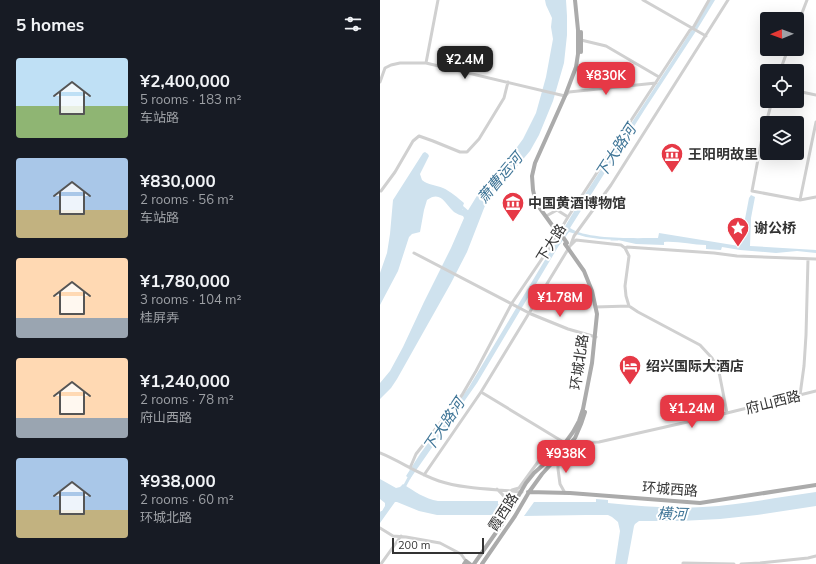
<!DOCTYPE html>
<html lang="en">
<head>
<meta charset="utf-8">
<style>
  :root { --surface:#171b24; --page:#20242c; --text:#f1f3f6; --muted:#9ea1a6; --accent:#e63946 }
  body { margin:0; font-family:Mulish,"Noto Sans SC",sans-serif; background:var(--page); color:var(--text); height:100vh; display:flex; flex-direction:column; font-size:15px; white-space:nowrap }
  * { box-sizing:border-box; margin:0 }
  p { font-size:13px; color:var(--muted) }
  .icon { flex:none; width:22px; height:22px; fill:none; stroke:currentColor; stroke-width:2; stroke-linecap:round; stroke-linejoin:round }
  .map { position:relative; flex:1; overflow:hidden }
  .sheet { display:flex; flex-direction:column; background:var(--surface); width:380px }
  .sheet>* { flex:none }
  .needle { width:26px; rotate:269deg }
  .buttons { position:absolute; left:380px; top:12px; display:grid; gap:8px }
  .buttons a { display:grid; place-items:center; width:44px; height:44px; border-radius:4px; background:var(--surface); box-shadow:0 4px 16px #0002; font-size:20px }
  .scale { position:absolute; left:12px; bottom:10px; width:92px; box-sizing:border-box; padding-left:4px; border:2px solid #333; border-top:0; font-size:11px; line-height:14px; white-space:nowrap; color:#333; -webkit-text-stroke:3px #fff; paint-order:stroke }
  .price { position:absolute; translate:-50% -34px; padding:0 9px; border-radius:8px; background:var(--accent); color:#fff; font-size:13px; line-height:26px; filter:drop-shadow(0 1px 2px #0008) }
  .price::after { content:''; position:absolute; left:50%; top:24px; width:12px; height:9px; margin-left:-6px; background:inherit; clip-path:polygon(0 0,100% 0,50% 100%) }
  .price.current { background:#222; color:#fff }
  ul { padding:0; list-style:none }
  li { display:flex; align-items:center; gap:12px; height:100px; padding:0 16px }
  li span { display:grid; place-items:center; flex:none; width:112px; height:80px; border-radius:4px; color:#555 }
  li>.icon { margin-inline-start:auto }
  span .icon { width:48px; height:48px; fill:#fffc; stroke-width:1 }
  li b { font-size:17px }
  h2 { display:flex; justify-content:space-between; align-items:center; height:48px; padding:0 16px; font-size:17px }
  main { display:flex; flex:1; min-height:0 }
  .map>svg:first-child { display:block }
</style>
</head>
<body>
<main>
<section class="sheet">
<h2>5 homes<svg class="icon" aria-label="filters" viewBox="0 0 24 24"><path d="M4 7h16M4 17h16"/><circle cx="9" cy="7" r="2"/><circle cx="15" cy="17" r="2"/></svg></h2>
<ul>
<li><span style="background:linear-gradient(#bfe0f5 60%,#8fb573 0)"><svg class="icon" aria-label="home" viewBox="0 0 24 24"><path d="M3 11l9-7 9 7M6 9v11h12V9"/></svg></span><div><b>¥2,400,000</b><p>5 rooms · 183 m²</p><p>车站路</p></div></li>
<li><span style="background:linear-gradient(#a9c7e8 65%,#c2b280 0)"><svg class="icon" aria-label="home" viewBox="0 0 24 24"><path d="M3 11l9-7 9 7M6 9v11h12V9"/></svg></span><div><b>¥830,000</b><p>2 rooms · 56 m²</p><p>车站路</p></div></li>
<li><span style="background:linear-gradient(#ffd9b3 75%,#9aa5b1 0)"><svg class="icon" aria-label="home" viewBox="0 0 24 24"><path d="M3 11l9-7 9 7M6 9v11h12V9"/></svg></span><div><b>¥1,780,000</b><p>3 rooms · 104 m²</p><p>桂屏弄</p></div></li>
<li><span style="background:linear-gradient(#ffd9b3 75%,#9aa5b1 0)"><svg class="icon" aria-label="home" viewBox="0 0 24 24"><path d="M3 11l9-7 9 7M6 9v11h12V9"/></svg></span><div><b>¥1,240,000</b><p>2 rooms · 78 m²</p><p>府山西路</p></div></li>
<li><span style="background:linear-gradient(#a9c7e8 65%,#c2b280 0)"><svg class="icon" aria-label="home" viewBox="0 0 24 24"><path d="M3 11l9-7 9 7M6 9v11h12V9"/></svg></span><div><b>¥938,000</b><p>2 rooms · 60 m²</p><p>环城北路</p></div></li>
</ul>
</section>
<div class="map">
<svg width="436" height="564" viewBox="0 0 436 564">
  <rect width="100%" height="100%" fill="#fff"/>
  <!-- water -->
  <path fill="#cfe2ee" d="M165,0H186L187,16V35L184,63L173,101L159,135L150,151L133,171L115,189L108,198L87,252L71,283L17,379L11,388L0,399V383L10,371L23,347L44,302L71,248L84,218L83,216C80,215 77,214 74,212C65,204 61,190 47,200L44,210L40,232L32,234L29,237L18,271L0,305V273L7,253L10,234L13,200L43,153L45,152L48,154L49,156L40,174L42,180C48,185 56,185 63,188C70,191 78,198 84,203L82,209L87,212L103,186L129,158L143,139L156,113L166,77L173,39L171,27L172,18L166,5Z
    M330,0H335L318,28L265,109L190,228C207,240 257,238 278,238L279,233L359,246L360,240H361L369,198L371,195L375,197L371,218L370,246L436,250V253L417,251L396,253L360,250L342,247L341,250L326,249V245C312,245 298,241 284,242V245L256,244L238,240L220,239L206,237L189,232L178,247L97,383L30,479L26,476L40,454L89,387L196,208L292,61L311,31L313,30Z
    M0,479L16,488L20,487L23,484C34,491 45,499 58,501H118V504H123L124,510L121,515H57L39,511L17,502H15L0,523V512L1,511H2L5,506V503L0,499Z
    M436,492V506L377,515L340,519L300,521H259L255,524L254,526L247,564H235L240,531L238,522L232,517L228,515H206L144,516L154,502H216V499L228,500V503C259,506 292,509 323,507C361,505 398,497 436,492Z"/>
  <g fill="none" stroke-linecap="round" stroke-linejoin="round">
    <!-- stream -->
    <path stroke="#cfe2ee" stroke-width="1" d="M231,240H238"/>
    <!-- canal -->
    <path stroke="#cfe2ee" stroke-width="3" d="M81,206L90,214
      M23,489L30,476"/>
    <!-- minor -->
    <path stroke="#d0d0d0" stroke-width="3" d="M263,0L326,36
      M417,26L427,0
      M201,40L226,46L279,77
      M46,63L58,0
      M400,71L408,49
      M0,82L5,68L11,65L20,63H46L185,96L189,92L276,83
      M417,91L436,95
      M392,101L382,138L372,191L420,200L436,197
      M1,191L15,172L33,141L39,136L53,141L80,152H87L99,139L124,98L128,82
      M420,200L436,122
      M168,215L177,210L188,217
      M191,244L194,236L231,185L348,0
      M170,245L174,235L175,229
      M245,248L247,247L334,253L357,256L436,259
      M34,253L151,314L188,329L216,337
      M215,307L249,306
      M101,392L185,443L219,442L347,413L436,391
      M420,395L424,366L426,335L428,259
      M0,453C20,461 38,474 59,481C83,489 115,489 142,492
      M178,457V469L180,484L185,493
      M30,468L36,454L82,395L96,371L132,303L170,247L188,217L310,30L313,28L329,0
      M44,475L101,392L190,246L196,240L241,245L245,248L249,256L245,286L246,296L249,306L258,312L320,345L332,358L339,372L347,413
      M117,489C124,496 129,500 130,509
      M132,490L139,488L163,455L169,451L180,448
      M0,528L13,536L26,537L60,543L81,554L86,561
      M1,564L21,536
      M303,564V563L354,564
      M361,564L380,563L428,558L436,556"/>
    <!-- major -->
    <path stroke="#ababab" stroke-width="4" d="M201,52V32
      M177,232L159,207L155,199L153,190L152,176L155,163L185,96L196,67L198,54V30L195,0
      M148,492L190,493L320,503L436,485
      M84,564L86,561L90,564
      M94,564L122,524L146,483L154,473L171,458L185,443L193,432L199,421L203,409L212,363L217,314L212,291L204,271L185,244
      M102,564L135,516L149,492L162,474L195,438L201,424L205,412"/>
    <!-- major-bridge -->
    <path stroke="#ababab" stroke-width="4" d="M178,230L187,243"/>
  </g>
  <!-- icons -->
  <defs>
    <g id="museum-pin" transform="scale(1.15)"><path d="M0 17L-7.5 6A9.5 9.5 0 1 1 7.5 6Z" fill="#e63946" stroke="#fff"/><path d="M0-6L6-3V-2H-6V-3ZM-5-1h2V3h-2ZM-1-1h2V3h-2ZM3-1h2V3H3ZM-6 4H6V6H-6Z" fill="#fff"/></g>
    <g id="sight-pin" transform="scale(1.15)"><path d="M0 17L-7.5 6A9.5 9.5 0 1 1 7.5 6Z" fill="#e63946" stroke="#fff"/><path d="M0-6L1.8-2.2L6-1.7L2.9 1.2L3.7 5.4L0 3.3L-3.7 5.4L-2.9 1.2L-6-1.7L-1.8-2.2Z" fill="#fff"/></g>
    <g id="hotel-pin" transform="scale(1.15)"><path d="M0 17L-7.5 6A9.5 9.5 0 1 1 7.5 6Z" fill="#e63946" stroke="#fff"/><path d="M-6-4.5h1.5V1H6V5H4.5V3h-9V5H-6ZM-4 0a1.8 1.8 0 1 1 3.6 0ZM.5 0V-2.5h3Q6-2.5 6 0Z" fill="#fff"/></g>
  </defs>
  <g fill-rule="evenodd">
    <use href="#museum-pin" x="292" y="154"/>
    <use href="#museum-pin" x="133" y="203"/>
    <use href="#sight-pin" x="358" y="228"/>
    <use href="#hotel-pin" x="250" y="366"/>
  </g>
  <g text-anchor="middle" stroke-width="4" stroke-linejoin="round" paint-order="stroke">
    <!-- poi labels -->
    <g font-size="14" font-weight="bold" fill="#333" stroke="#fff" text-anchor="start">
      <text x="308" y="159">王阳明故里</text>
      <text x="148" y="208">中国黄酒博物馆</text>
      <text x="374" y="233">谢公桥</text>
      <text x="266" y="371">绍兴国际大酒店</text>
    </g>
    <!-- street labels -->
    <g font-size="14" fill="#333" stroke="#fff">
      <text transform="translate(171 243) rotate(-58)" y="5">下大路</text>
      <text transform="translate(199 362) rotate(-82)" y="5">环城北路</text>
      <text transform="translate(393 402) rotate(-14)" y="5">府山西路</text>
      <text transform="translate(290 489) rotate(4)" y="5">环城西路</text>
      <text transform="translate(123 512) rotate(-57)" y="5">霞西路</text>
    </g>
    <!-- water labels -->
    <g font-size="15" font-style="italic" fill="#3f7597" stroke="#fff">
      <text transform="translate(236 151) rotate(-57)" y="5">下大路河</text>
      <text transform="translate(120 178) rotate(-50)" y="5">萧曹运河</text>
      <text transform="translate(64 425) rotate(-56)" y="5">下大路河</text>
      <text transform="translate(292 514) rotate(2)" y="5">横河</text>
    </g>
  </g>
</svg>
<div class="buttons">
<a><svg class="needle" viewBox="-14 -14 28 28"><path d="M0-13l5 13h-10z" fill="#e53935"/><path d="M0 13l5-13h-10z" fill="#9ea1a6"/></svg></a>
<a><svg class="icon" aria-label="locate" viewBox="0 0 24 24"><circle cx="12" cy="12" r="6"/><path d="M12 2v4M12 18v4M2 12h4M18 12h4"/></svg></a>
<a><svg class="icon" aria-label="layers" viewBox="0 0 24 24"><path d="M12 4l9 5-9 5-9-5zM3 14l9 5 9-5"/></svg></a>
</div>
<div class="scale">200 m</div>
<b class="price current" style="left:85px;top:80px">¥2.4M</b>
<b class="price" style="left:226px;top:96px">¥830K</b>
<b class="price" style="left:180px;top:318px">¥1.78M</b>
<b class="price" style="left:312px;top:429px">¥1.24M</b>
<b class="price" style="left:186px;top:474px">¥938K</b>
</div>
</main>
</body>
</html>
